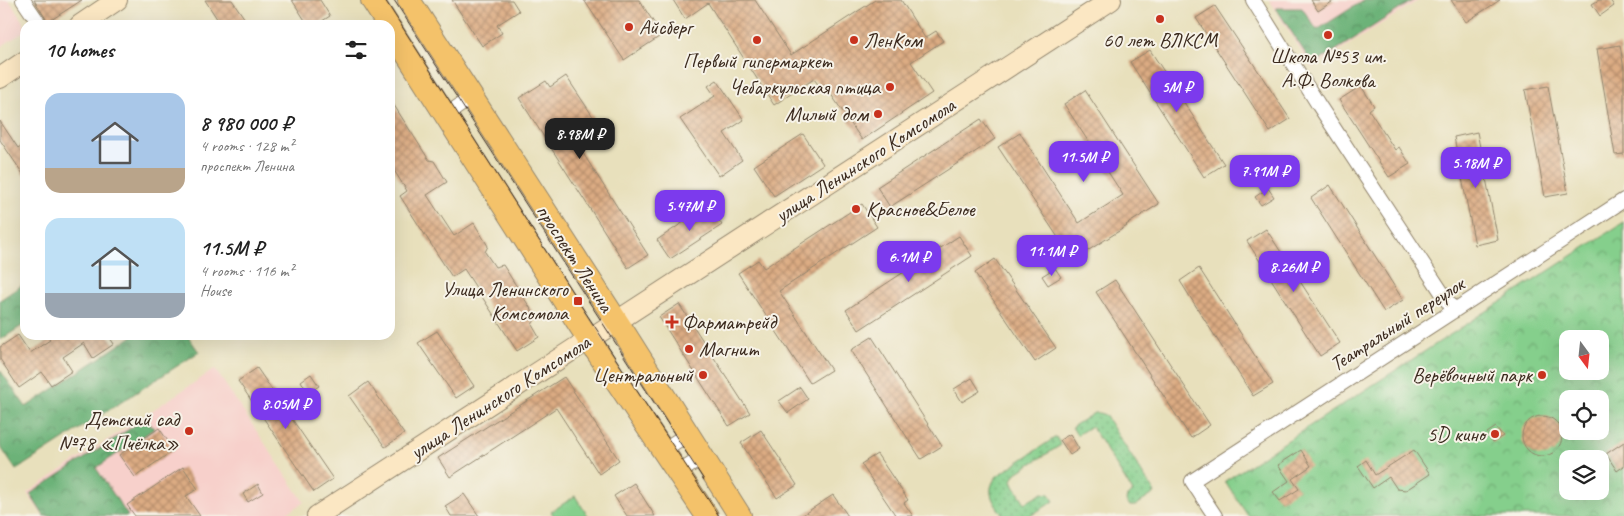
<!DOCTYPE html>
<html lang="en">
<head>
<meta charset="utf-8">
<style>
  :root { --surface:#fff; --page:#f2f2f2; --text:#222; --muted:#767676; --accent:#7c3aed }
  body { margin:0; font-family:Caveat,sans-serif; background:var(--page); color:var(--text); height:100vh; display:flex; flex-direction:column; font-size:19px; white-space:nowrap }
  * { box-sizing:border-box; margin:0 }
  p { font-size:16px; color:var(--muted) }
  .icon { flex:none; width:28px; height:28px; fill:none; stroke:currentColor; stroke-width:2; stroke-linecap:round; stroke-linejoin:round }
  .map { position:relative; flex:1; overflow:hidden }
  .side { position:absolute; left:20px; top:20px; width:375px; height:320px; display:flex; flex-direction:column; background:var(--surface); border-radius:15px; box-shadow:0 5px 20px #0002 }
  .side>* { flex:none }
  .needle { width:32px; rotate:165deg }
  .controls { position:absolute; left:1559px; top:330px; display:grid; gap:10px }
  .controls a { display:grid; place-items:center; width:50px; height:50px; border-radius:10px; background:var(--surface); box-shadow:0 5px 20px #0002; font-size:25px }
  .price { position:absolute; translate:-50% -42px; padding:0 11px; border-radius:10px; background:var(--accent); color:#fff; font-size:16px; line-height:32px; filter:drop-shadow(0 1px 2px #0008) }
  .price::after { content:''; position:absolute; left:50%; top:30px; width:15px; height:11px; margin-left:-8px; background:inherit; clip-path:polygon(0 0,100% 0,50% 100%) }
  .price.current { background:#222; color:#fff }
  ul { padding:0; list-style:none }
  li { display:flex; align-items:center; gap:15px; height:125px; padding:0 25px }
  li span { display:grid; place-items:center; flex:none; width:140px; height:100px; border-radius:15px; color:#555 }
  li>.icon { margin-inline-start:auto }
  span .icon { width:60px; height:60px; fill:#fffc; stroke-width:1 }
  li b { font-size:21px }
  h2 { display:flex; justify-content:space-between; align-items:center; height:60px; padding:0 25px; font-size:21px }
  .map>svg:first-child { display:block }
</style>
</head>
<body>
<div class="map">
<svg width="1624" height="516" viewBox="0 0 1624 516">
  <defs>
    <pattern id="grass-dots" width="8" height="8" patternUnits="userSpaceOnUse" patternTransform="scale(1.25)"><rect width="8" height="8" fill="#85cf8c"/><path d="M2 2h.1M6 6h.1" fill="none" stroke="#6ea872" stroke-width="1.8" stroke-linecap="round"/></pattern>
    <pattern id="forest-crowns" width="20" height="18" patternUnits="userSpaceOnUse" patternTransform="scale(1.25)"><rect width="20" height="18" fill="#6cb278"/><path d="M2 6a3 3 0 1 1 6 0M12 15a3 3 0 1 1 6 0" fill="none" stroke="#5a9162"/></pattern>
    <pattern id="park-crowns" width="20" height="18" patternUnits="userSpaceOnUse" patternTransform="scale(1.25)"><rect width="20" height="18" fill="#85cf8c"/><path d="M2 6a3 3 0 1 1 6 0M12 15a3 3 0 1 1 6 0" fill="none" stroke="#6ea872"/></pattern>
    <pattern id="building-cross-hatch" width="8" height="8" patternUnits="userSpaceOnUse" patternTransform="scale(1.25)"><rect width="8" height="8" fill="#dcac83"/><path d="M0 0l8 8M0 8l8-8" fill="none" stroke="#b48c6b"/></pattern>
  </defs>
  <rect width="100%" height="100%" fill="#f7f3e8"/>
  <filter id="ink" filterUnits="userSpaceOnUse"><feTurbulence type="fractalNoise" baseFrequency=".02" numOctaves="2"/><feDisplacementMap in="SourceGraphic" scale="10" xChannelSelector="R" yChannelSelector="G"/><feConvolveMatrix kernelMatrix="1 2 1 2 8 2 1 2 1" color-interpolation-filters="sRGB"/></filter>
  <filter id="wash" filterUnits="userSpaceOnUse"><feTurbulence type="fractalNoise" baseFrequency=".0096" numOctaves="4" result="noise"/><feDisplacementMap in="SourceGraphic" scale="20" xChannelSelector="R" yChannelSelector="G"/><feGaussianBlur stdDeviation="1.12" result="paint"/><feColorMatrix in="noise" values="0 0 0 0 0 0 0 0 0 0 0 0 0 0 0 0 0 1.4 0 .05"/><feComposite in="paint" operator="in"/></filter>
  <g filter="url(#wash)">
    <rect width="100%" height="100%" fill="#e8e0bc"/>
    <!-- built -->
    <path fill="#f7d0cb" d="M0,0H9L25,25V31L0,47Z
      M1269,0H1419L1312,68Z
      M215,369L304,502L283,516H43L27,493Z"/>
    <!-- grass -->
    <path fill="url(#grass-dots)" stroke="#607c55" d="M1094,413H1099L1105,415L1155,493L1135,506H1130L1126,501L1127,496L1133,492L1091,426L1077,435L1072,427Z
      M1056,437L1061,445L1016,473L1012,480L1014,486L1025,503L1043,493L1049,494L1054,501L1030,516H1003C994,502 984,492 997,476Z"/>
    <!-- forest -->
    <path fill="url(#forest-crowns)" stroke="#546e4b" d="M1364,0H1414L1313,65L1276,8H1302L1317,30Z
      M25,283V324L0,340V300Z
      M134,335H187L199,352L16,470L0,446V370L26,407Z
      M146,418L154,429L96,468L128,516H44L30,494Z"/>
    <!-- park -->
    <path fill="url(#park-crowns)" stroke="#607c55" fill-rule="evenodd" d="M1624,222V516H1248L1225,481ZM1568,339H1600V371H1568ZM1568,399H1600V431H1568ZM1568,459H1600V491H1568Z"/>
    <!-- pitch -->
    <path fill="#85cf8c" stroke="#607c55" d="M575,496L588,516H554L551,512Z"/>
    <g id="blocks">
      <!-- building -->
      <path fill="url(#building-cross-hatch)" d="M34,0H82L48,22Z
        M205,0H232L249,25H221Z
        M292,0H320L330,16L316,25H308Z
        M452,0H512L519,11L497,25L502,33L482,46Z
        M584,0H639L662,35L624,60Z
        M673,0H755L791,55L875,0H901L925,38L936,31L943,41L911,62L932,93L862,140L824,84L820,87L814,79L774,105L708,3L685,19Z
        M1311,0H1335L1318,11Z
        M1451,0H1500L1466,22Z
        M1599,0H1610L1614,6L1600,16L1592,4Z
        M1215,6L1290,119L1270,132L1196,18Z
        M1620,45L1624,69V154L1615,155L1597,49Z
        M1150,50L1224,164L1204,177L1130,62Z
        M566,76L594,118L570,133L648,255L628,268L519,98L546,81L550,87Z
        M717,80L744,120L724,133L742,160L719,176L680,119L715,96L708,86Z
        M1361,86L1374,106L1369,110L1395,150L1399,147L1410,164L1389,177L1339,100Z
        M1548,86L1568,193L1545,197L1525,90Z
        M1085,90L1159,204L1126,225L1127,226L1073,260L998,147L1020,133L1079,223L1123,195L1064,104Z
        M390,99L429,160L434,161L447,182L427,195L454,236L474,223L488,246L485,252L495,267L503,265L536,317L532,325L539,337L517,351L464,269L452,277L400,196L407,191L390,164Z
        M981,119L995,139L890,207L877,187Z
        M0,121L18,148L25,143V177L0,140Z
        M1477,132L1498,240L1475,245L1454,137Z
        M803,134L823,164L774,196L754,166Z
        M1330,185L1403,300L1384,312L1311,198Z
        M1268,188L1274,197L1261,205L1255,197Z
        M862,204L877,227L779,291L831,370L810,383L738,273L758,260L764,268Z
        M709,205L722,225L670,259L657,240Z
        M1266,229L1340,343L1320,356L1247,241Z
        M959,236L972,256L859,330L846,310Z
        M995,259L1056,348L1035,362L975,273Z
        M1055,268L1061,277L1048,285L1042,276Z
        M1199,268L1273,384L1253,396L1180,281Z
        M1115,280L1210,425L1191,438L1096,292Z
        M679,304L750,413L729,426L659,317Z
        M437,331L474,386L456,398L418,343Z
        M18,335L30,353L50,340L46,335H108L114,344L93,358L84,343L63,357L72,371L51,385L42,372L19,388L0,359V347Z
        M872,337L942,446L921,459L851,350Z
        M257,368L333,479L314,492L238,381Z
        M311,374L319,386L308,393L301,381Z
        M564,377L619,460L599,474L556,408L450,477L438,458Z
        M972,378L980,391L962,402L954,389Z
        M368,382L404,434L385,447L349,396Z
        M800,387L808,399L788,413L779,401Z
        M1522 436a20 20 0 1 1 40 0a20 20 0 1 1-40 0Z
        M1496,427L1503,436L1493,442L1487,433Z
        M159,428L174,450L135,477L119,455Z
        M761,430L797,485L777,498L741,443Z
        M1070,434L1079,449L1070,455L1060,440Z
        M1624,442V466L1617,471L1606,454Z
        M1301,450L1311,466L1292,479L1299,489L1280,501L1273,492L1289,481L1278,465Z
        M1414,450L1430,474L1406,490L1397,489L1389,477L1373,488L1358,466L1366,460L1375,475Z
        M877,454L908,500L904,503L913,516H896L861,464Z
        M183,467L198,489L186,496L200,516H135L127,505Z
        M634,483L655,516H627L614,496Z
        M258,484L263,493L248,502L243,494Z
        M464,494L479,516H451L445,506Z
        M833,495L848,516H801Z"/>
    </g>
  </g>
  <g filter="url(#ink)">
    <use href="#blocks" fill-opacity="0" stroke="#92856d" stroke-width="1"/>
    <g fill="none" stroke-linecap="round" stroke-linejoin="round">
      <!-- street casing -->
      <g stroke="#92856d" stroke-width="16">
        <path id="street" d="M23,0L40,25
          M1253,0L1318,104L1454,311
          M446,115L472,97
          M663,450L688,434
          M678,473L703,457
          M1215,516L1192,481L1624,200"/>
      </g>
      <!-- secondary casing -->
      <g stroke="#92856d" stroke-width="22">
        <path id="secondary" d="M80,25L117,0
          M0,78L25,61
          M317,516L1111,0"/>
      </g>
      <!-- primary casing -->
      <g stroke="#92856d" stroke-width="24">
        <path id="primary" d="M372,0L388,25
          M409,0L625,334L740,516
          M390,28L589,340L707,516"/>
      </g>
      <!-- street -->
      <use href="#street" stroke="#fff" stroke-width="14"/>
      <!-- secondary -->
      <use href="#secondary" stroke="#fbe7c3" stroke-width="20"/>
      <!-- primary -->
      <use href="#primary" stroke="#f4c26a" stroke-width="22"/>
      <!-- tram -->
      <path stroke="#3b2a1e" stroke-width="1" d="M385,0L578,301L719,516
        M394,0L704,480"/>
    </g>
  </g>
  <!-- markers -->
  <g fill="#c8321e" stroke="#f7f3e8" stroke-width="2">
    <circle cx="1160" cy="19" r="5"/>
    <circle cx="629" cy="27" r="5"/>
    <circle cx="1328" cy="35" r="5"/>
    <circle cx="757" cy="40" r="5"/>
    <circle cx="854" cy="40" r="5"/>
    <circle cx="890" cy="87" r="5"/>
    <circle cx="878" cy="114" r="5"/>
    <circle cx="856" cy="209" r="5"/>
    <rect x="573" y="296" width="10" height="10" rx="2.5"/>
    <path d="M669.5 314.5h5v5h5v5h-5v5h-5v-5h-5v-5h5z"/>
    <circle cx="689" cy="349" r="5"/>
    <circle cx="703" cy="375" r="5"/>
    <circle cx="1542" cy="375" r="5"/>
    <circle cx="189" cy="431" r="5"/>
    <circle cx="1495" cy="434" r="5"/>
  </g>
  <g text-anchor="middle" stroke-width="4" stroke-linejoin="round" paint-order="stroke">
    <!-- poi labels -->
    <g font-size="21" fill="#3b2a1e" stroke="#f7f3e8" text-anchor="end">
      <text x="639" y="34" text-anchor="start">Айсберг</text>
      <text x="864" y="47" text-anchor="start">ЛенКом</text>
      <text x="1160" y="47" text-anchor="middle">60 лет ВЛКСМ</text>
      <text x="1328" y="63" text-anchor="middle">Школа №53 им.<tspan x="1328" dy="24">А.Ф. Волкова</tspan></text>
      <text x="757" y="68" text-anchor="middle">Первый гипермаркет</text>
      <text x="880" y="94">Чебаркульская птица</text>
      <text x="868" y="121">Милый дом</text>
      <text x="866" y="216" text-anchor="start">Красное&amp;Белое</text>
      <text x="568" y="296">Улица Ленинского<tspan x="568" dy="24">Комсомола</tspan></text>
      <text x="682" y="329" text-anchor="start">Фарматрейд</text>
      <text x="699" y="356" text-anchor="start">Магнит</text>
      <text x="693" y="382">Центральный</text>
      <text x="1532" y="382">Верёвочный парк</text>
      <text x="179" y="426">Детский сад<tspan x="179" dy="24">№78 «Пчёлка»</tspan></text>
      <text x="1485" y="441">5D кино</text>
    </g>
    <!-- street labels -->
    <g font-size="21" fill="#3b2a1e" stroke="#f7f3e8">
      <text transform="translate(865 160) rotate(-33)" y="7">улица Ленинского Комсомола</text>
      <text transform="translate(575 258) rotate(57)" y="7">проспект Ленина</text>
      <text transform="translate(1397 324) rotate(-33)" y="7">Театральный переулок</text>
      <text transform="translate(500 397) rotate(-33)" y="7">улица Ленинского Комсомола</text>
    </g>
  </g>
</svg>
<div class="controls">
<a><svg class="needle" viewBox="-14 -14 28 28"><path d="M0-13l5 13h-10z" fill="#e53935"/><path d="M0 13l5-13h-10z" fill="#767676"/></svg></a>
<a><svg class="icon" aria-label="locate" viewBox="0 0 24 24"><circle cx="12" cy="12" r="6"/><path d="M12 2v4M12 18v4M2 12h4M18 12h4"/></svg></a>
<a><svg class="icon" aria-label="layers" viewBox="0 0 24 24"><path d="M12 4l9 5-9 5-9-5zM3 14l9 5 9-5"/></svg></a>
</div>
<b class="price" style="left:1177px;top:113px">5M ₽</b>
<b class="price current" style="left:580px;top:160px">8.98M ₽</b>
<b class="price" style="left:1084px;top:183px">11.5M ₽</b>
<b class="price" style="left:1476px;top:189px">5.18M ₽</b>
<b class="price" style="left:1265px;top:197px">7.91M ₽</b>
<b class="price" style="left:690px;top:232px">5.47M ₽</b>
<b class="price" style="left:1052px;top:277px">11.1M ₽</b>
<b class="price" style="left:909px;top:283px">6.1M ₽</b>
<b class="price" style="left:1294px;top:293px">8.26M ₽</b>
<b class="price" style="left:286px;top:430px">8.05M ₽</b>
<section class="side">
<h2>10 homes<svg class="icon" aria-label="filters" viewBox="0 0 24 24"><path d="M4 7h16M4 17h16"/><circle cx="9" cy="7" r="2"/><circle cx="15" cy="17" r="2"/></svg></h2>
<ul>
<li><span style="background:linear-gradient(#a9c7e8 75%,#b9a48a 0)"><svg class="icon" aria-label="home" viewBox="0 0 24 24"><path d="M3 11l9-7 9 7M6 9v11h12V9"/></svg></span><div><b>8 980 000 ₽</b><p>4 rooms · 128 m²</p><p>проспект Ленина</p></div></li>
<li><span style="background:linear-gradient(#bfe0f5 75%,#9aa5b1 0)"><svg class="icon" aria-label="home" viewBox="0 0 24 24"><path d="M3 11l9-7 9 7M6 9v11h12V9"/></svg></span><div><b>11.5M ₽</b><p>4 rooms · 116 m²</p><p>House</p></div></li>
</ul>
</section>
</div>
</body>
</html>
